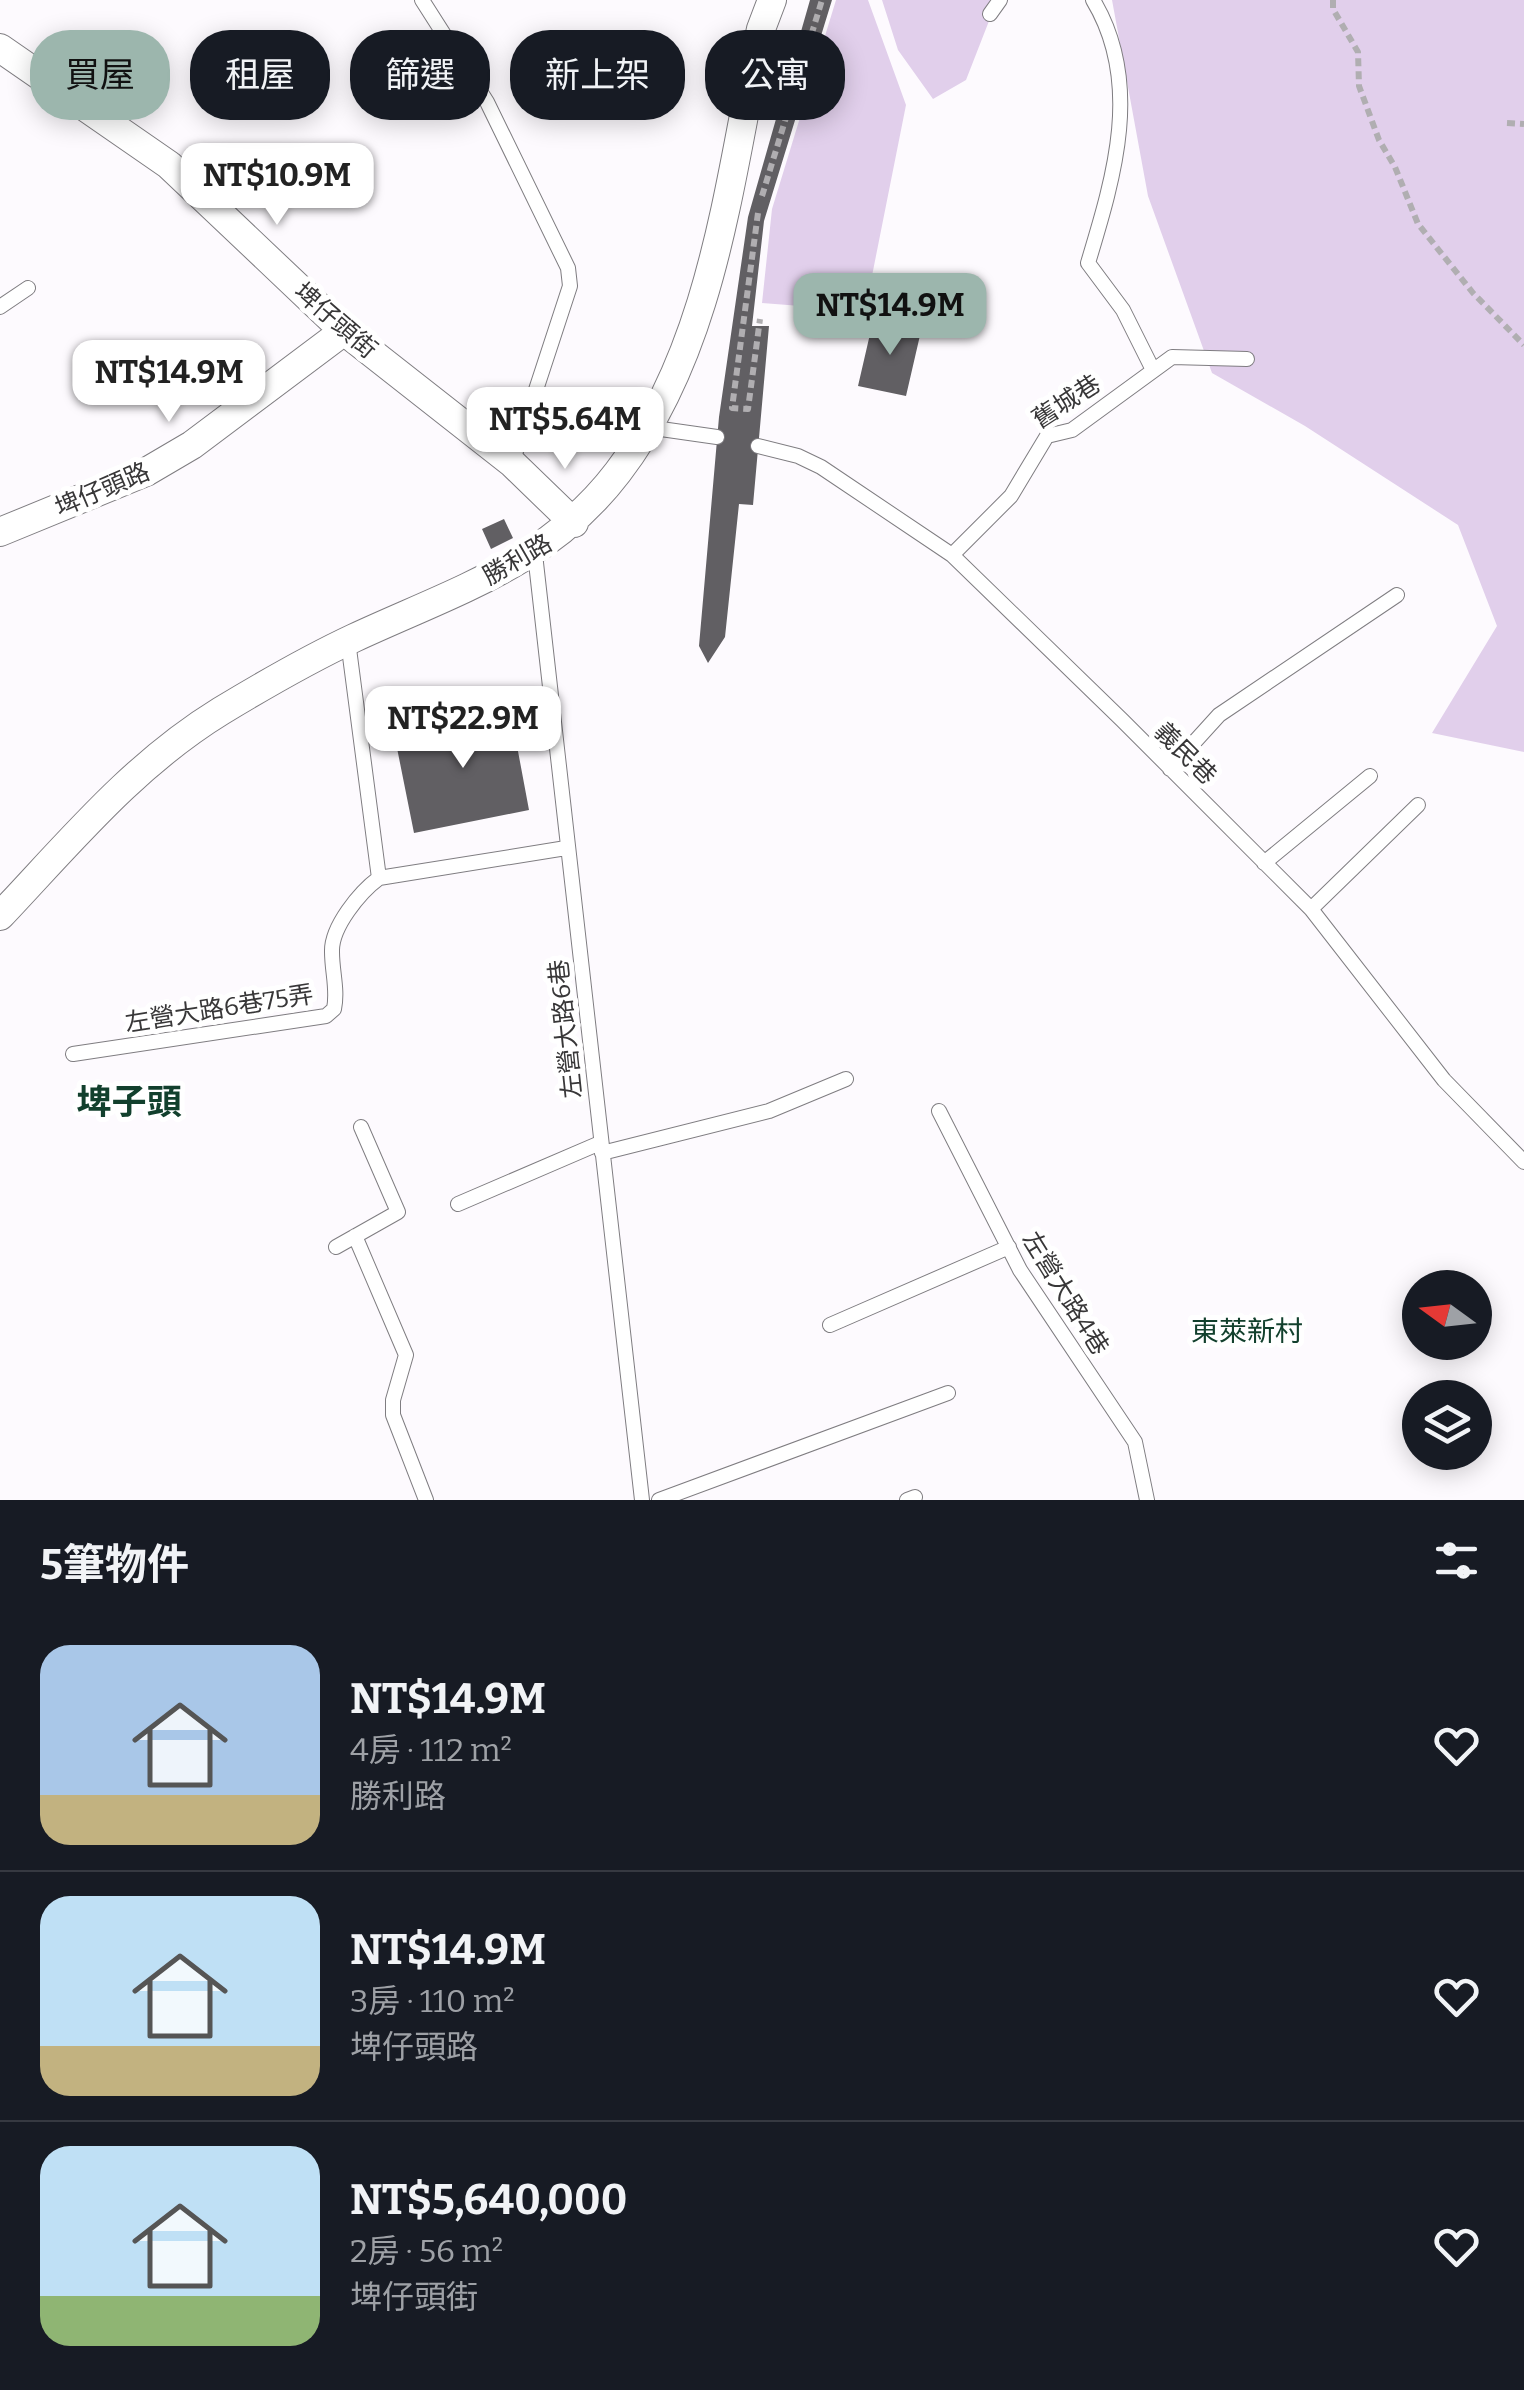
<!DOCTYPE html>
<html lang="zh-TW">
<head>
<meta charset="utf-8">
<style>
  :root { --surface:#171b24; --page:#242831; --text:#f1f3f6; --muted:#9ea1a6; --line:#363941; --accent:#9cb6ad }
  body { margin:0; font-family:Bitter,"Noto Sans TC",serif; background:var(--page); color:var(--text); height:100vh; display:flex; flex-direction:column; font-size:38px; white-space:nowrap }
  * { box-sizing:border-box; margin:0 }
  p { font-size:32px; color:var(--muted) }
  .icon { flex:none; width:55px; height:55px; fill:none; stroke:currentColor; stroke-width:2; stroke-linecap:round; stroke-linejoin:round }
  .map { position:relative; height:1500px; overflow:hidden }
  .drawer { display:flex; flex-direction:column; background:var(--surface); flex:1 }
  .drawer>* { flex:none }
  .hud { position:absolute; left:30px; top:30px; width:1000px; height:90px; display:flex; gap:20px }
  .needle { width:65px; rotate:285deg }
  .fabs { position:absolute; left:1402px; top:1270px; display:grid; gap:20px }
  .fabs a { display:grid; place-items:center; width:90px; height:90px; border-radius:50%; background:var(--surface); box-shadow:0 5px 25px #0003; font-size:50px }
  .price { position:absolute; translate:-50% -85px; padding:0 22px; border-radius:20px; background:#fff; color:#222; font-size:32px; line-height:65px; filter:drop-shadow(0 2px 5px #0008) }
  .price::after { content:''; position:absolute; left:50%; top:60px; width:30px; height:22px; margin-left:-15px; background:inherit; clip-path:polygon(0 0,100% 0,50% 100%) }
  .price.active { background:var(--accent); color:#111 }
  ul { padding:0; list-style:none }
  li { display:flex; align-items:center; gap:30px; height:250px; padding:0 40px }
  li+li { border-top:2px solid var(--line) }
  li span { display:grid; place-items:center; flex:none; width:280px; height:200px; border-radius:30px; color:#555 }
  li>.icon { margin-inline-start:auto }
  span .icon { width:120px; height:120px; fill:#fffc; stroke-width:1 }
  li b { font-size:42px }
  h2 { display:flex; justify-content:space-between; align-items:center; height:120px; padding:0 40px; font-size:42px }
  .tag { padding:0 35px; border-radius:40px; background:var(--surface); box-shadow:0 5px 25px #0003; font-size:35px; line-height:90px }
  .tag.active { background:var(--accent); color:#111 }
  .map>svg:first-child { display:block }
</style>
</head>
<body>
<div class="map">
<svg width="1524" height="1500" viewBox="0 0 1524 1500">
  <rect width="100%" height="100%" fill="#fdfafe"/>
  <!-- green -->
  <path fill="#e1cfeb" d="M836,0H868L906,105L865,311L762,303L772,209Z
    M882,0H1007L989,21L966,80L933,99L898,50Z
    M1112,0H1524V752L1432,733L1497,626L1458,525L1305,426L1212,373L1148,196Z"/>
  <!-- building -->
  <path fill="#615f63" d="M810,0H832L764,221L752,326H769L753,505L739,504L725,637L708,663L699,646L719,417L748,217Z
    M873,321L921,331L906,396L858,386Z
    M504,519L513,538L491,549L482,529Z
    M509,703L529,810L414,833L395,738Z"/>
  <g fill="none" stroke-linecap="round" stroke-linejoin="round">
    <!-- lane casing -->
    <g stroke="#7f7d81" stroke-width="16">
      <path id="lane" d="M422,0L487,102L568,268L570,286L512,463
        M1093,0C1143,83 1114,177 1088,263L1123,310L1152,368
        M990,14L1000,0
        M0,307L28,288
        M647,427L717,437
        M758,446L798,456L821,467L952,555L1122,720L1311,909L1444,1080L1524,1162
        M535,554L642,1500
        M952,555L1011,496L1047,436L1072,430L1172,357L1247,359
        M348,641L379,878
        M1170,769L1219,715L1397,595
        M1264,863L1370,776
        M1311,909L1418,805
        M73,1054L326,1016L334,1009C338,990 332,972 332,952C331,927 360,892 379,878L566,848
        M939,1111L1020,1270L1135,1442L1147,1500
        M602,1153L769,1111L846,1079
        M458,1204L600,1143
        M355,1236L406,1355L393,1400V1415L426,1500
        M336,1247L398,1212L361,1127
        M830,1325L1009,1247
        M659,1500L948,1393
        M907,1500L915,1497"/>
    </g>
    <!-- street casing -->
    <g stroke="#7f7d81" stroke-width="30">
      <path id="street" d="M0,48L169,165L344,331L512,463L574,523
        M0,532L146,472L192,445L344,331
        M0,916C70,842 133,765 221,711C264,685 309,659 354,638C455,591 548,564 618,472C714,347 729,178 761,29L772,0"/>
    </g>
    <!-- path -->
    <path stroke="#b0aeb1" stroke-width="6" stroke-dasharray="8 5" stroke-linecap="butt" d="M1333,0V9L1358,52L1359,86L1379,140L1395,167L1418,224L1473,293L1524,345
      M1507,123L1524,124
      M762,196L822,0
      M758,213L732,408L748,409L760,319"/>
    <!-- lane -->
    <use href="#lane" stroke="#fff" stroke-width="14"/>
    <!-- street -->
    <use href="#street" stroke="#fff" stroke-width="28"/>
  </g>
  <g text-anchor="middle" stroke-width="10" stroke-linejoin="round" paint-order="stroke">
    <!-- street labels -->
    <g font-size="25" fill="#383738" stroke="#fff">
      <text transform="translate(336 320) rotate(41)" y="9">埤仔頭街</text>
      <text transform="translate(1066 401) rotate(-33)" y="9">舊城巷</text>
      <text transform="translate(102 489) rotate(-23)" y="9">埤仔頭路</text>
      <text transform="translate(517 559) rotate(-30)" y="9">勝利路</text>
      <text transform="translate(1186 753) rotate(45)" y="9">義民巷</text>
      <text transform="translate(219 1008) rotate(-9)" y="9">左營大路6巷75弄</text>
      <text transform="translate(565 1029) rotate(-96)" y="9">左營大路6巷</text>
      <text transform="translate(1066 1293) rotate(58)" y="9">左營大路4巷</text>
    </g>
    <!-- neighbourhood labels -->
    <g font-size="28" fill="#12402d" stroke="#fff">
      <text x="1247" y="1341">東萊新村</text>
    </g>
    <!-- district labels -->
    <g font-size="35" font-weight="bold" fill="#12402d" stroke="#fff">
      <text x="129" y="1114">埤子頭</text>
    </g>
  </g>
</svg>
<div class="fabs">
<a><svg class="needle" viewBox="-14 -14 28 28"><path d="M0-13l5 13h-10z" fill="#e53935"/><path d="M0 13l5-13h-10z" fill="#9ea1a6"/></svg></a>
<a><svg class="icon" aria-label="layers" viewBox="0 0 24 24"><path d="M12 4l9 5-9 5-9-5zM3 14l9 5 9-5"/></svg></a>
</div>
<b class="price" style="left:277px;top:228px">NT$10.9M</b>
<b class="price active" style="left:890px;top:358px">NT$14.9M</b>
<b class="price" style="left:169px;top:425px">NT$14.9M</b>
<b class="price" style="left:565px;top:472px">NT$5.64M</b>
<b class="price" style="left:463px;top:771px">NT$22.9M</b>
<div class="hud">
<a class="tag active">買屋</a>
<a class="tag">租屋</a>
<a class="tag">篩選</a>
<a class="tag">新上架</a>
<a class="tag">公寓</a>
</div>
</div>
<section class="drawer">
<h2>5筆物件<svg class="icon" aria-label="filters" viewBox="0 0 24 24"><path d="M4 7h16M4 17h16"/><circle cx="9" cy="7" r="2"/><circle cx="15" cy="17" r="2"/></svg></h2>
<ul>
<li><span style="background:linear-gradient(#a9c7e8 75%,#c2b280 0)"><svg class="icon" aria-label="home" viewBox="0 0 24 24"><path d="M3 11l9-7 9 7M6 9v11h12V9"/></svg></span><div><b>NT$14.9M</b><p>4房 · 112 m²</p><p>勝利路</p></div><svg class="icon" aria-label="heart" viewBox="0 0 24 24"><path d="M12 20l-8-8c-3-5 5-10 8-4 3-6 11-1 8 4z"/></svg></li>
<li><span style="background:linear-gradient(#bfe0f5 75%,#c2b280 0)"><svg class="icon" aria-label="home" viewBox="0 0 24 24"><path d="M3 11l9-7 9 7M6 9v11h12V9"/></svg></span><div><b>NT$14.9M</b><p>3房 · 110 m²</p><p>埤仔頭路</p></div><svg class="icon" aria-label="heart" viewBox="0 0 24 24"><path d="M12 20l-8-8c-3-5 5-10 8-4 3-6 11-1 8 4z"/></svg></li>
<li><span style="background:linear-gradient(#bfe0f5 75%,#8fb573 0)"><svg class="icon" aria-label="home" viewBox="0 0 24 24"><path d="M3 11l9-7 9 7M6 9v11h12V9"/></svg></span><div><b>NT$5,640,000</b><p>2房 · 56 m²</p><p>埤仔頭街</p></div><svg class="icon" aria-label="heart" viewBox="0 0 24 24"><path d="M12 20l-8-8c-3-5 5-10 8-4 3-6 11-1 8 4z"/></svg></li>
</ul>
</section>
</body>
</html>
